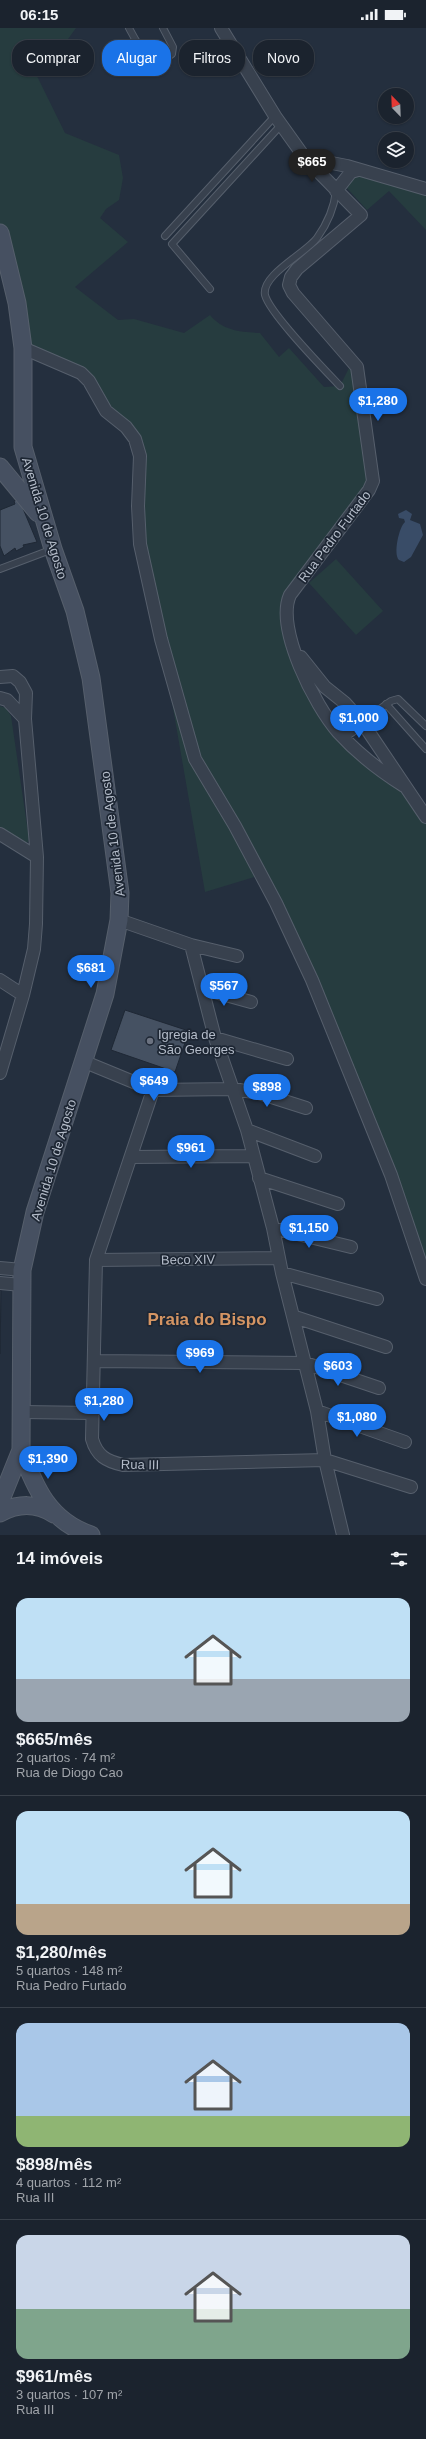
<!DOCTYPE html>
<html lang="pt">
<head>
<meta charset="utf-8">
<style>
  :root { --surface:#1b232e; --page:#242b36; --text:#f1f3f6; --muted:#a0a4aa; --line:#39404a; --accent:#1a73e8 }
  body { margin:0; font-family:Helvetica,sans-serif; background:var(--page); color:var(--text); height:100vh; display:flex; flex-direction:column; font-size:15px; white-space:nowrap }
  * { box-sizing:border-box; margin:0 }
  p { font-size:13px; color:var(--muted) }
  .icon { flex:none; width:22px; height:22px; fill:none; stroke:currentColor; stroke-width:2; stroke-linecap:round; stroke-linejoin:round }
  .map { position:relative; height:1507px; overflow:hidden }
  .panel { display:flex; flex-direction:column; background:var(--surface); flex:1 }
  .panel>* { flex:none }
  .hud { position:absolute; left:12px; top:12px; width:402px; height:36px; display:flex; gap:8px }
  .needle { width:26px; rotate:337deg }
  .tools { position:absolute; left:378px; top:60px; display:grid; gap:8px }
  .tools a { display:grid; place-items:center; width:36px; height:36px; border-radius:50%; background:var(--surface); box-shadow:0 1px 3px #0004,0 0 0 1px var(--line); font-size:20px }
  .price { position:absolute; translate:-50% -34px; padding:0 9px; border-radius:14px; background:var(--accent); color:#fff; font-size:13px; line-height:26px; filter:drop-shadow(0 1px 2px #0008) }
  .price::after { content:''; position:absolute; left:50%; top:24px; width:12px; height:9px; margin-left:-6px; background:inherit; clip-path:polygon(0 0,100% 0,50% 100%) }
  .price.active { background:#222; color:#fff }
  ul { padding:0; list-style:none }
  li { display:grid; align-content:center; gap:8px; height:212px; padding:0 16px }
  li+li { border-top:1px solid var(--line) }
  li span { display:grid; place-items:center; height:124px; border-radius:12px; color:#555 }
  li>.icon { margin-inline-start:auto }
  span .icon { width:72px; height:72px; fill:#fffc; stroke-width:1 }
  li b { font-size:17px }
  h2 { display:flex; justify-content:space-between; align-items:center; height:48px; padding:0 16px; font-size:17px }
  .pill { padding:0 14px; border-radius:16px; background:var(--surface); box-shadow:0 1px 3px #0004,0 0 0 1px var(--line); font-size:14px; line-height:36px }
  .pill.active { background:var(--accent); color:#fff }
  .status { display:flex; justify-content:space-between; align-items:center; height:28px; padding:0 20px; background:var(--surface); direction:ltr }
  .status svg { height:11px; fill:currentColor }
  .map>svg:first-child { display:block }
</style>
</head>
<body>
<div class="status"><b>06:15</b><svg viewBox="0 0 49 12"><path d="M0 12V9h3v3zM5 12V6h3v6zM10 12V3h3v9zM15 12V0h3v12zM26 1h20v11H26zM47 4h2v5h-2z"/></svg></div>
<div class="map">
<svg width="426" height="1507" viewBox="0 0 426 1507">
  <rect width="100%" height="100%" fill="#242f3e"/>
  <!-- green -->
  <path fill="#263c3f" d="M0,0H76L58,25L35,44L65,105L119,127L123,150L119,172L106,181L100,190L128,214L75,259L118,292L134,291L184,305L210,287C223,303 241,304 260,305L279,329L289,320L324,359L340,358L353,332L373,453L290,567L288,592L327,689L386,746L426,789V1251L391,1147L261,847L205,864L161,611L149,558L140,428L89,353L23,320L0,205Z
    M358,142L426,161V202L389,163L367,182L346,159Z
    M336,531L383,583L356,607L309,555Z
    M0,678L6,680L11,688L29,811L28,814L22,815L0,800Z"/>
  <!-- water -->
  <path fill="#394c67" d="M406,482L412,486L410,492L420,496L423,507L411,529L404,534L399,532C393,526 399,499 405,494L404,491L399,490L398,486Z"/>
  <!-- building -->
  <path fill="#455162" stroke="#1f2835" d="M19,471L37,514L23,517L24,519L16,523L15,520L4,528L0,518V482L15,476L14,473Z
    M125,982L189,1003L175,1044L111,1022Z
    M0,1262H1L0,1326Z"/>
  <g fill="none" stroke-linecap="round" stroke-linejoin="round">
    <!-- lane casing -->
    <g stroke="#565f6c" stroke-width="8">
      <path id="lane" d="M129,0C138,17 151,44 172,26L173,19L163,0
        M336,163C334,181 327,196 317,210C306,225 261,247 265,267C270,286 324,341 340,358
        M165,208L275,88
        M210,261L172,216L281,97
        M0,541L53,521
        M386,676L426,721
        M362,694L391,673L398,671L426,698"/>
    </g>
    <!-- street casing -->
    <g stroke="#565f6c" stroke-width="14">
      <path id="street" d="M221,0L275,88L305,130L361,187L297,241L291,249L289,257L293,265L357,339L373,453L369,462L290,567C275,600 315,678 338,704C357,725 380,743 404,758
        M306,130L347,138L426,161
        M336,163L351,144L358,142
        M23,320L81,345L89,353L106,383L126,399L135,411L140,428L138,478L140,516L161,611L195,731L235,798L276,875L312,952L391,1147L426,1251
        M301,629L325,659L345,675L362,694L426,789
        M0,649L13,648L20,654L26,665L25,691L37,829L36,896L34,921L23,967L0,1045
        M0,670L7,672L25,691
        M342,708L362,694
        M0,806L37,829
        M119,892L191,917L237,928
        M191,917L215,1010L247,1102L273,1200L282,1245L317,1383L325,1432L343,1507
        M0,952L23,967
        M204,961L251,974
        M215,1010L287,1031
        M85,1034L153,1062L233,1061L259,1065L306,1080
        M153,1062L96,1232L92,1411C97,1428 106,1433 123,1437L325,1432L411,1459
        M247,1102L315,1128
        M131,1129L252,1128
        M259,1150L338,1176
        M273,1200L351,1219
        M96,1232L279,1230
        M0,1240L22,1242
        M282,1245L377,1271
        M0,1255L21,1257
        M295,1289L386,1319
        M95,1333L305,1335L379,1360
        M317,1383L405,1414
        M23,1384L93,1385"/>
    </g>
    <!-- secondary casing -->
    <g stroke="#565f6c" stroke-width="19">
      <path id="secondary" d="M0,205L17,275L23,320V419L53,521L75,583L91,650L120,865L119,892L105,966L35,1184L22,1242L21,1422L0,1474
        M0,439L38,485
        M21,1422C35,1460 49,1493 91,1507
        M0,1485C18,1475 37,1475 54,1486"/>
    </g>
    <!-- lane -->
    <use href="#lane" stroke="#38414e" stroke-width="6"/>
    <!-- street -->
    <use href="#street" stroke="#38414e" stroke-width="12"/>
    <!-- secondary -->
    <use href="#secondary" stroke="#465061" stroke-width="17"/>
  </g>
  <!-- markers -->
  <circle fill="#6b7280" stroke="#1d2633" stroke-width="1.5" cx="150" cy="1013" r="4"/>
  <g text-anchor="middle" stroke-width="3.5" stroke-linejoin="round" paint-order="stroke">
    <!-- street labels -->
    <g font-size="13" fill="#b4bcc9" stroke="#1d2633">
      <text transform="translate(45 490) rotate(73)" y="5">Avenida 10 de Agosto</text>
      <text transform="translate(334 508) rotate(-53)" y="5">Rua Pedro Furtado</text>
      <text transform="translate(112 806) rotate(-97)" y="5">Avenida 10 de Agosto</text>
      <text transform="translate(53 1132) rotate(-73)" y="5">Avenida 10 de Agosto</text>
      <text transform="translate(188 1231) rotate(-1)" y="5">Beco XIV</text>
      <text transform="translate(140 1436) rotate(1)" y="5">Rua III</text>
    </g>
    <!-- poi labels -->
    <g font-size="13" fill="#b4bcc9" stroke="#1d2633" text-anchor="start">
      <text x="158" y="1011">Igregia de<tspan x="158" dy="15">São Georges</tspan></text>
    </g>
    <!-- district labels -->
    <g font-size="17" font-weight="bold" fill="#d59563" stroke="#1d2633">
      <text x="207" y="1297">Praia do Bispo</text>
    </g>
  </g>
</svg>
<div class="tools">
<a><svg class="needle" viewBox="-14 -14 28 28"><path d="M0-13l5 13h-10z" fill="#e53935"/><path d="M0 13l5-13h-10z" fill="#a0a4aa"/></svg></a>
<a><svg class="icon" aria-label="layers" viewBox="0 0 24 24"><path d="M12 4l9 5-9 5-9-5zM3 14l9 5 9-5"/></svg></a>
</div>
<b class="price active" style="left:312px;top:155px">$665</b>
<b class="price" style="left:378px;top:394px">$1,280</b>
<b class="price" style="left:359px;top:711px">$1,000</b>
<b class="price" style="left:91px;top:961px">$681</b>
<b class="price" style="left:224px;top:979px">$567</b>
<b class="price" style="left:154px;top:1074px">$649</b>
<b class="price" style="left:267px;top:1080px">$898</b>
<b class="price" style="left:191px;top:1141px">$961</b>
<b class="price" style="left:309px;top:1221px">$1,150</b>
<b class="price" style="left:200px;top:1346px">$969</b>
<b class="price" style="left:338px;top:1359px">$603</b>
<b class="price" style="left:104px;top:1394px">$1,280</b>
<b class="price" style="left:357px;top:1410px">$1,080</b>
<b class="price" style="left:48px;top:1452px">$1,390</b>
<div class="hud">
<a class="pill">Comprar</a>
<a class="pill active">Alugar</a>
<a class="pill">Filtros</a>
<a class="pill">Novo</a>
</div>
</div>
<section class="panel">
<h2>14 imóveis<svg class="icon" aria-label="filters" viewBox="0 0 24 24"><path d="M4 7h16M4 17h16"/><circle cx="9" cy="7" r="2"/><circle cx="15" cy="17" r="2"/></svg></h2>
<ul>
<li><span style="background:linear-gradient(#bfe0f5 65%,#9aa5b1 0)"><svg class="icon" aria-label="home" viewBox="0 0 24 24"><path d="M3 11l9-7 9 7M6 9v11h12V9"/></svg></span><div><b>$665/mês</b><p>2 quartos · 74 m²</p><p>Rua de Diogo Cao</p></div></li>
<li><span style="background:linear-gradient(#bfe0f5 75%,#b9a48a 0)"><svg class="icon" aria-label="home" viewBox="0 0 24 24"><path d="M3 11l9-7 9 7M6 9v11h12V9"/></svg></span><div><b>$1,280/mês</b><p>5 quartos · 148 m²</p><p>Rua Pedro Furtado</p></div></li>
<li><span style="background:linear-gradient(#a9c7e8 75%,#8fb573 0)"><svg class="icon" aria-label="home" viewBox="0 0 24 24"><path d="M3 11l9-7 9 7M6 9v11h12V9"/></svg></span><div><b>$898/mês</b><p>4 quartos · 112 m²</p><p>Rua III</p></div></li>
<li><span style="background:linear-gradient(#c9d6e8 60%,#7fa58c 0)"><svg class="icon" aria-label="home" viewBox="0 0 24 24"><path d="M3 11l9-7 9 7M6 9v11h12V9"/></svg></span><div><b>$961/mês</b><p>3 quartos · 107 m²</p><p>Rua III</p></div></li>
</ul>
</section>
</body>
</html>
